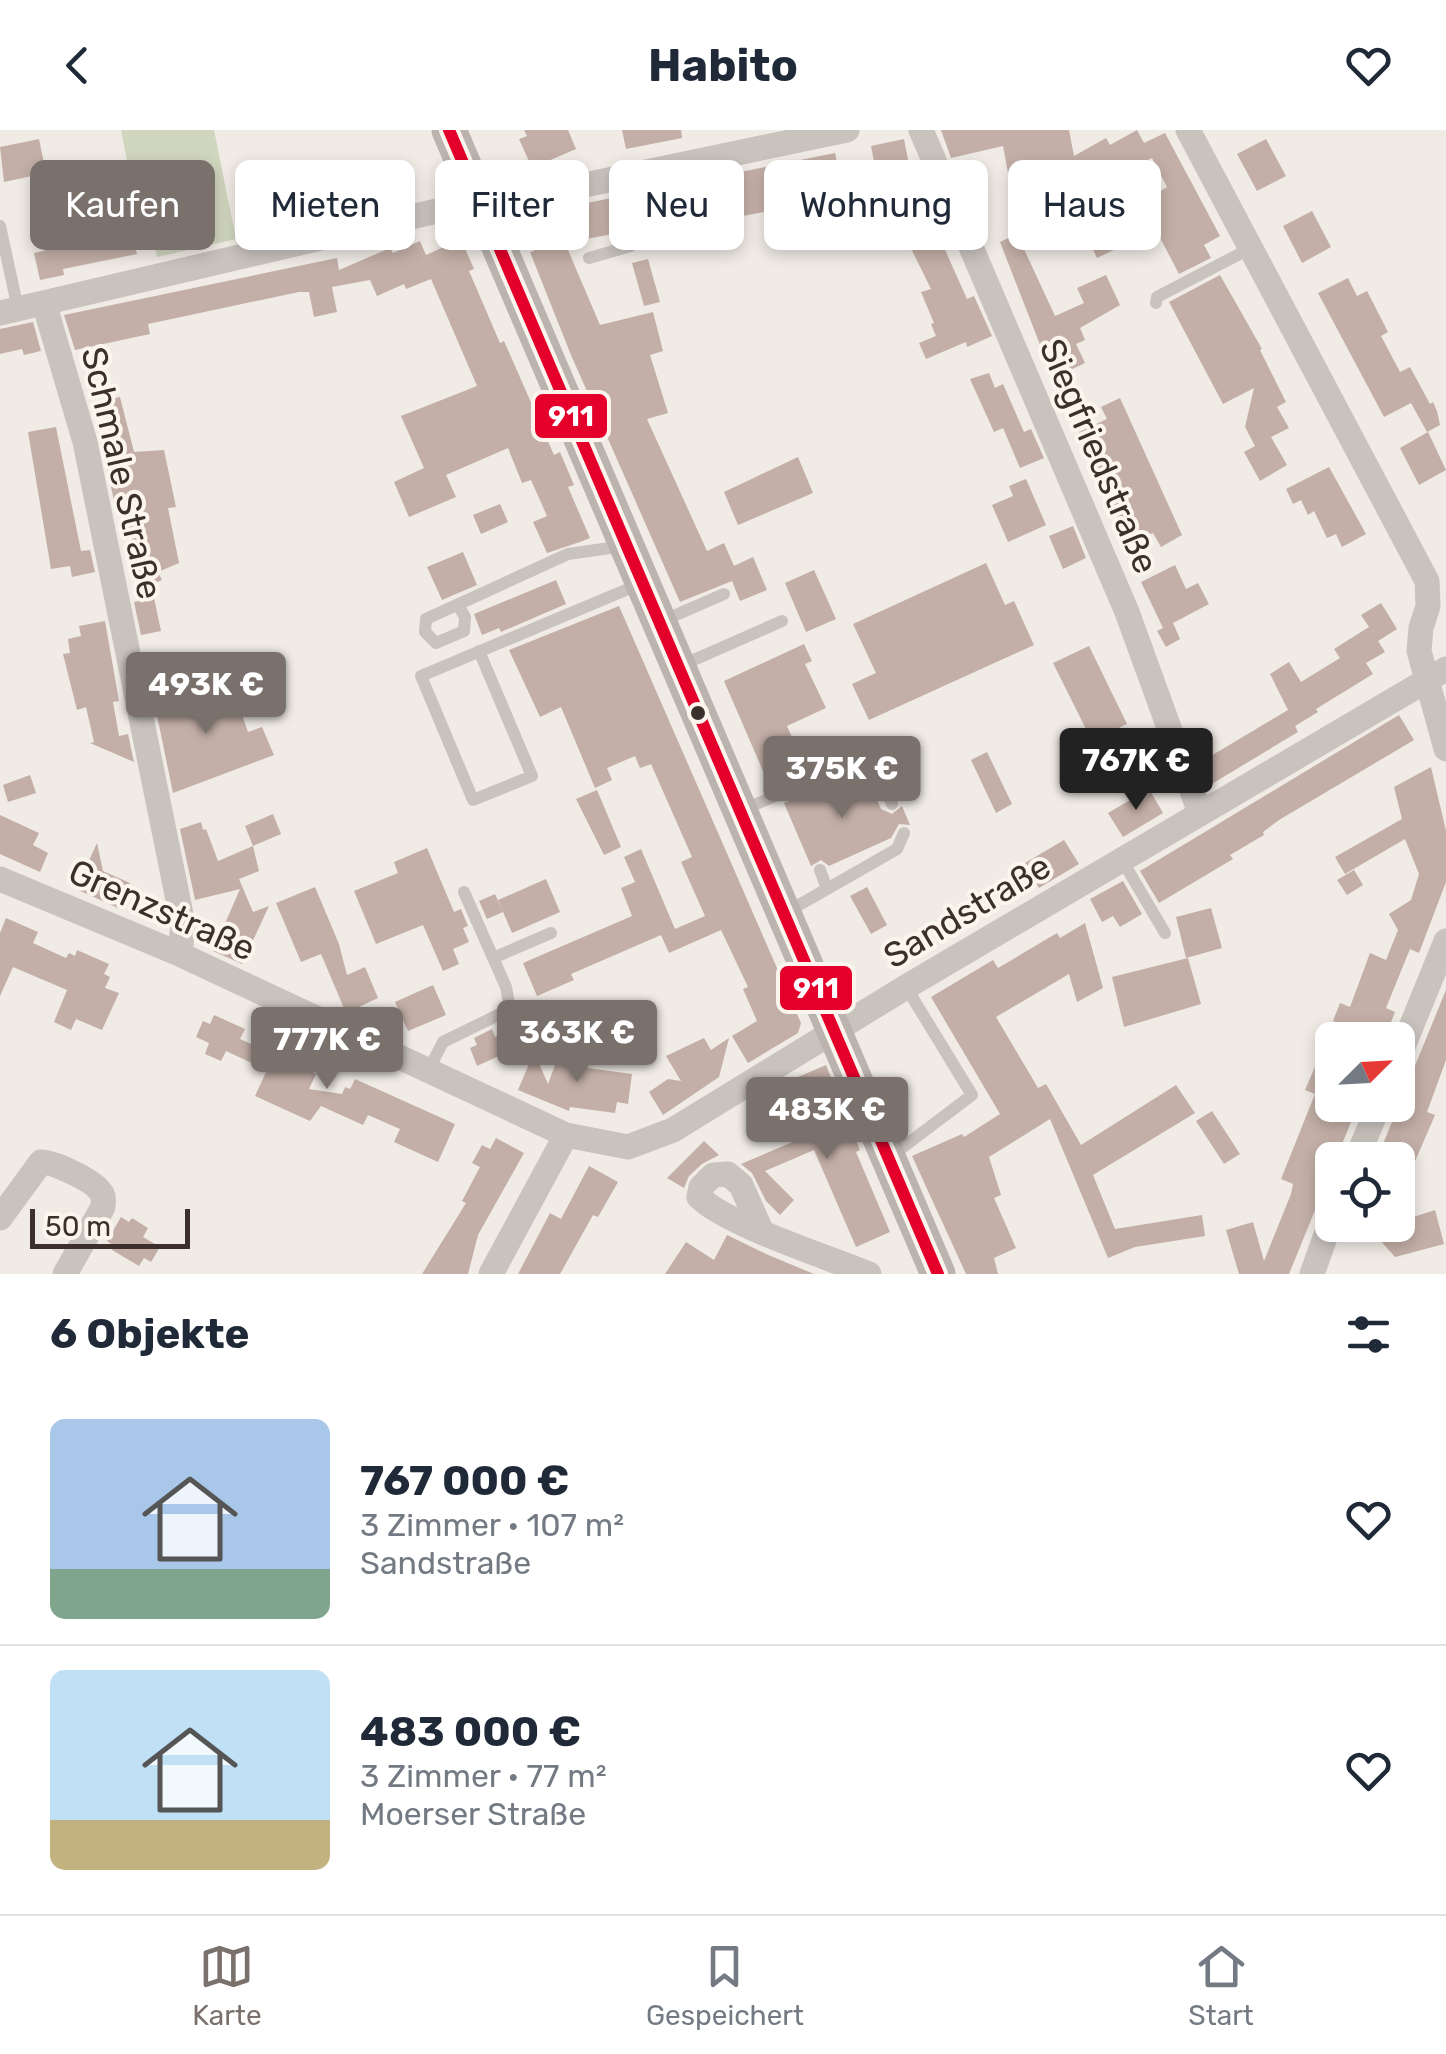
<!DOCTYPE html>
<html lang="de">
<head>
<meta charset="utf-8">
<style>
  :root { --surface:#fff; --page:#f2f2f3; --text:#1f2937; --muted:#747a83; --line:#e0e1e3; --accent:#7a716c }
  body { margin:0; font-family:Rubik,sans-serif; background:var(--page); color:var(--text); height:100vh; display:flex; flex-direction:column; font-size:38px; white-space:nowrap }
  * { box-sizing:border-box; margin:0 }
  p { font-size:32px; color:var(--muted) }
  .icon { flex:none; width:55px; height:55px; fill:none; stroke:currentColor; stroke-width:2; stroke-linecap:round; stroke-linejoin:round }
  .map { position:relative; height:1144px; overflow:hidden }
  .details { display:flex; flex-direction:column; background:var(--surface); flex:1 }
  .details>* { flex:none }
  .hud { position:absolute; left:30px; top:30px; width:1388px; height:90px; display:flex; gap:20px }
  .needle { width:65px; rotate:66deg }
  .tools { position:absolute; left:1315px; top:892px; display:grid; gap:20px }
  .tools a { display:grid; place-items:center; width:100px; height:100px; border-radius:15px; background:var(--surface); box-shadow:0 5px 15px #0003; font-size:50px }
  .scale { position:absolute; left:30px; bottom:25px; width:160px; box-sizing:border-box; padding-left:10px; border:5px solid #3b302b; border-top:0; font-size:28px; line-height:35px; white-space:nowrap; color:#3b302b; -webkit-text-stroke:8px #fbf5ee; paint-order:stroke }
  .price { position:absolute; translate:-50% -85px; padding:0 22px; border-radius:10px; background:var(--accent); color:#fff; font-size:32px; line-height:65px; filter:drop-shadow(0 2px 5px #0008) }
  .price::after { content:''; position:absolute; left:50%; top:60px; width:30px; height:22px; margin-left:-15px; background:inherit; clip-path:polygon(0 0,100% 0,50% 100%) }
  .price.active { background:#222; color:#fff }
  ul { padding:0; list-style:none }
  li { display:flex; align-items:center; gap:30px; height:250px; padding:0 50px }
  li+li { border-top:2px solid var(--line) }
  li span { display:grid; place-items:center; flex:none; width:280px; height:200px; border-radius:15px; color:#555 }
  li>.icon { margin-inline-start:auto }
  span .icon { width:120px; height:120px; fill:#fffc; stroke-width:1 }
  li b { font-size:42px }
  h2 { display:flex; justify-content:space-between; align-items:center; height:120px; padding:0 50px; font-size:42px }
  .pill { padding:0 35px; border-radius:15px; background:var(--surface); box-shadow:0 5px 15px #0003; font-size:35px; line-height:90px }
  .pill.active { background:var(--accent); color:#fff }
  header { display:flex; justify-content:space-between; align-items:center; height:130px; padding:0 50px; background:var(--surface); font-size:45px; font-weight:700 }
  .dock { display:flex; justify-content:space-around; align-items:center; height:140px; border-top:2px solid var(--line); background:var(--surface); font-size:28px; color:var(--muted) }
  .dock a { display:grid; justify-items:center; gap:5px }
  .dock .active { color:var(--accent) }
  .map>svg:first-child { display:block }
</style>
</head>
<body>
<header><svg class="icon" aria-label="back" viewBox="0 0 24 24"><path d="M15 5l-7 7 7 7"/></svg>Habito<svg class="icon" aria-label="heart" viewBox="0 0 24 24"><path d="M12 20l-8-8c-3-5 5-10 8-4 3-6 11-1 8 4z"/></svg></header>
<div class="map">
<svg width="1446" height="1144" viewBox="0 0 1446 1144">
  <rect width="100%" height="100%" fill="#f0ebe5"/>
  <!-- green -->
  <path fill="#d1d6bf" d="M121,0H214L236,109L157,127L148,84L138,85Z"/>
  <!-- building -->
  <path fill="#c3afa7" d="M524,0H568L576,19L532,38L519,9L527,6Z
    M622,0H681L682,8L626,19Z
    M941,0H1069L1074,26L1106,8L1110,15L1137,0L1144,13L1165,3L1220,106L1204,115L1211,128L1179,144L1156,100L1097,128L1089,111L1124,95L1120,86L1167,57L1152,28L1111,49L1104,35L1063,56L1053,34L1008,43L1003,16L951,28Z
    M39,9L46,43L4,52L0,17Z
    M904,9L909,35L918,33L930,62L921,64L946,122L967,169L974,166L992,206L967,217L966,212L926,229L919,213L936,206L931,194L934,193L921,162L931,159L895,86L909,79L900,38L876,42L871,16Z
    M1266,9L1286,46L1257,61L1237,24Z
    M835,23L841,51L828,53L833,77L813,81L812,73L737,87L733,71L697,77L698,85L684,89L642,97L636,63Z
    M616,67L623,102L565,113L600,195L653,182L663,221L650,225L668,283L647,289L707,421L724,413L734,436L753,427L767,460L740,471L732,451L680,472L571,225L530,122L534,121L532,117L522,118L520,113L553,99L549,81Z
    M80,80L104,95L148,83L152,105L133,109L137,124L63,139L64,145L40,150L34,123L82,112L80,100L88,98Z
    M1312,81L1331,117L1302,133L1283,96Z
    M1017,104L1055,186L1084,173L1077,158L1106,145L1120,175L1080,198L1085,210L1076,214L1085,233L1053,248L1000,112Z
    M461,109L474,139L469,141L500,213L504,211L554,325L560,322L574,355L568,357L590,408L580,412L547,423L533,392L547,386L531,350L522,353L508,318L446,345L456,367L409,387L394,352L424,338L401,286L477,256L431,149L406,159L404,154L377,166L370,150L332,157L337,182L314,187L309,162H299L148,194L150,204L75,220L64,185L337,128L339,140L390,118L393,123L420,111L426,125Z
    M648,129L660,172L644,176L632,133Z
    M1220,145L1262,219L1260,220L1286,272L1277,277L1289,298L1271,307L1287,335L1260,351L1244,322L1255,316L1245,297L1254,258L1223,274L1169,172Z
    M1348,148L1357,166L1367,161L1388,202L1381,206L1400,242L1410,237L1430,274L1433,272L1437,281L1440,295L1427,302L1411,273L1384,287L1318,163Z
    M33,192L41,221L24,225L22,219L0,224V199Z
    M989,243L995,258L1003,254L1024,302L1031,299L1044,328L1020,338L1003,298L994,302L970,249Z
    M120,267L134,322L164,320L176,377L168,378L179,433L158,442L162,450L142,459L123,369L114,371L105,328L116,326L102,271Z
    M1120,268L1182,405L1161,417L1153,403L1129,413L1079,302L1107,289L1101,277Z
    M56,297L81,421L90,420L95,442L72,447L70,436L51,439L28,302Z
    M1428,302L1446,340L1419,355L1400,318Z
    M798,327L813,363L738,395L724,362Z
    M1329,337L1366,404L1342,417L1336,404L1327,408L1314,381L1308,385L1301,370L1293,374L1286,359Z
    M1026,349L1046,395L1008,412L992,375L1013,366L1009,356Z
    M500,374L508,392L481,404L473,385Z
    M1073,396L1086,428L1063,439L1049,406Z
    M463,422L477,455L442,470L427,437Z
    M986,433L1005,475L1014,471L1034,515L869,590L852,554L876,543L853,494Z
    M1175,435L1186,459L1198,453L1209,474L1173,493L1180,509L1166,517L1157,501L1163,498L1141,452Z
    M814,440L836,489L806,502L785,453Z
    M556,450L566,474L501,502L499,498L482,505L474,484Z
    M154,468L161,501L141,505L134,472Z
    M1381,473L1397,499L1378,511L1385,522L1366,533L1373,544L1316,579L1318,582L1295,596L1298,602L1210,655L1199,633L1288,580L1270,544L1289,532L1301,552L1340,528L1334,519L1369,497L1361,485Z
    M619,476L801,893L798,903L748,933L732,906L757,891L743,859L748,857L721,800L669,823L661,805L571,844L574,850L537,866L523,833L632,786L621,758L635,752L624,727L641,719L675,799L705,786L681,732L692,727L651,634L640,638L635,626L607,638L612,650L595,658L561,577L540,587L509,520Z
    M105,491L119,571L113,572L119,606L128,604L134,632L90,613L94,612L86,577L77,580L63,524L70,523L68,509L81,506L79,496Z
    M804,514L812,531L805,534L826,578L787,596L807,642L770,657L724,551Z
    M1089,516L1127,594L1092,611L1053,533Z
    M233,559L248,602L262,597L274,625L173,663L153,566L174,562L175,568L216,560L218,568Z
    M1399,585L1414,610L1279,690L1263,702L1264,705L1230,725L1233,729L1159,773L1140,741Z
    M987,622L1012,674L996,683L971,630Z
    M1431,637L1446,701V752L1419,823L1410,819L1386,878L1395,882L1384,910H1353L1356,901L1333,891L1340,873L1350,877L1370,823L1386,830L1398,800L1389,784L1411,770L1419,744L1405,709L1345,744L1335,727L1402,689L1394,657Z
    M865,642L881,679L892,684L902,676L910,695L899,694L891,708L829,736L821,730L811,736L784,673Z
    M30,645L36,663L8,672L3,655Z
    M1149,659L1163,683L1123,707L1108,683Z
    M597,660L621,717L604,725L576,669Z
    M273,684L281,704L253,716L245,696Z
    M0,685L39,703L33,715L48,723L40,742L0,724Z
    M201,692L203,700L206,699L218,731L253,716L259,741L239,749L253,782L269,776L242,834L213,821L240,759L195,770L180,699Z
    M1064,710L1079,734L1039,758L1025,733Z
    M97,713L103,741L130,753L118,778L76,759Z
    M427,718L454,782L461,779L468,796L463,798L469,812L453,819L459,834L443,841L423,795L376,814L354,761L398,743L394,732Z
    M1354,740L1363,755L1347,765L1337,750Z
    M546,749L560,782L512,803L498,770Z
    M1123,751L1142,784L1120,797L1113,786L1102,792L1090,769Z
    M315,757L339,814L347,845L365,837L378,868L346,883L321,824L301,832L276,773Z
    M867,757L887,795L871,804L850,766Z
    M495,764L503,782L487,789L479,771Z
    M1211,778L1222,818L1186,828L1176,787Z
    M6,788L38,802L33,813L66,828L69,823L75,826L77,820L109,834L104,844L110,847L105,858L119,863L102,900L76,889L71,900L54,892L67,860L13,837L0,866V803Z
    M1085,793L1103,858L1077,872L1069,844L996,887L1038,958L1046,954L1081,1015L1176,955L1195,983L1093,1045L1115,1099L1202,1085L1205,1106L1135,1117L1108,1128L1050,989L989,1027L1001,1065L994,1068L1016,1118L994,1128L998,1144H966L912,1026L962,1004L964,1007L1000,984L931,867L993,830L998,838L1057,803L1060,808Z
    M1188,828L1201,874L1124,897L1112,847Z
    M433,855L446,885L408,901L395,872Z
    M1446,860V930L1427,982L1435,985L1398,1071V1020L1383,1014Z
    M214,885L245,899L240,909L280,927L285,916L316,931L311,941L316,944L309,959L342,964L345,957L350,959L355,949L455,994L438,1032L394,1012L400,999L368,985L363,995L321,976L310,991L255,966L267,940L226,921L221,931L205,924L209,913L196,907L203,891L210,894Z
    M523,895L530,912L477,936L470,918L477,915L474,908L492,899L495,907Z
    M704,908L711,920L729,908L719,947L663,985L649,962L668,949L681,951L666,926Z
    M561,919L590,931L587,938L632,944L628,974L617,972L615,983L570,977L569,981L518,960L534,922L548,954Z
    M1331,922L1332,975H1358L1289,1144H1239L1226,1100L1253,1092L1264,1131L1291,1064L1293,1054L1281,1049L1315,964L1305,960L1318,930L1327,934Z
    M826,935L860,1020L856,1022L890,1102L856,1117L814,1020L765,1041L794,1070L780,1085L766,1071L752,1043L741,1034L821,1000L798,947Z
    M1212,981L1240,1024L1224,1034L1196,991Z
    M496,1008L524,1023L478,1105L468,1144H422L466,1073L462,1071L480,1037L472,1033L482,1015L490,1019Z
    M704,1011L719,1025L702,1034L689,1046L684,1058L667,1048Z
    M589,1036L618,1052L598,1087L593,1085L560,1144H518L550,1083L561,1089Z
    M1435,1080L1444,1114L1395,1127L1371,1100L1398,1095V1092Z
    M121,1087L129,1092L132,1088L148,1098L143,1107L160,1117L151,1132L144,1128L139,1136L112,1120L114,1116L107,1111Z
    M727,1105L766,1124L814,1144H665L686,1112L714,1130Z"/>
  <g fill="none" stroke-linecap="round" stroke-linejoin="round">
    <!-- lane -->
    <path stroke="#c9c3be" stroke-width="12" d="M0,96L18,179
      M589,128L631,116L634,109L623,47
      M1156,173L1157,167L1251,118
      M458,475L465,487L464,501L436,513L425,502L426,489L568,424L624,416
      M662,491L724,464
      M479,521L532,646L473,670L421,546C494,515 567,485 640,454
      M680,536L782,491
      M742,680L870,626L892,674
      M1122,730L1165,803
      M820,740L827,759
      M785,783L897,719L904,703
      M493,828L551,803
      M428,941L443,912L504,882L509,873L506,857L464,762
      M890,1027L972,965L906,857"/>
    <!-- street -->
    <path stroke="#c9c3be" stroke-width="25" d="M921,0L1127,482L1200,683
      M1188,0L1427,451L1428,476L1421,498L1419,521L1446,619
      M44,173L85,312L183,794L180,824
      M0,183L441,80L513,70L847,0
      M0,749L177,823L566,1005L628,1017L673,1000L906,857L1446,539
      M1398,929L1446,811
      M1356,1030L1379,975
      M0,1088L41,1032C54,1032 92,1050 100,1061C105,1067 103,1069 103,1077L65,1144
      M761,1100L741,1055L728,1044L713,1045L701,1057L699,1067C727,1095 828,1127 869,1144
      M491,1144L566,1005
      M1312,1144L1332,1088"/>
    <!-- secondary -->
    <path stroke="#bab3ae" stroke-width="35" d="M449,0L938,1144"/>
    <!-- bus-1 casing -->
    <g stroke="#fbf5ee" stroke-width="20">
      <path id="bus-1" d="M449,0L938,1144"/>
    </g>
    <!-- bus-1 -->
    <use href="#bus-1" stroke="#e4002b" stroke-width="12"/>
  </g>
  <!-- markers -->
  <circle fill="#3b302b" stroke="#fbf5ee" stroke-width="4" cx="698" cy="583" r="9"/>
  <g text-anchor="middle" stroke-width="8" stroke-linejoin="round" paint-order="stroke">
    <!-- street labels -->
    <g font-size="35" fill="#3b302b" stroke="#fbf5ee">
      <text transform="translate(1099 326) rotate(67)" y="12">Siegfriedstraße</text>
      <text transform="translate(122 343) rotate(77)" y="12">Schmale Straße</text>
      <text transform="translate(162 780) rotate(24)" y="12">Grenzstraße</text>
      <text transform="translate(967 781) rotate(-31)" y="12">Sandstraße</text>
    </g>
  </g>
  <g stroke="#fbf5ee" stroke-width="4">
    <rect x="533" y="262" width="76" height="48" rx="10" fill="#e4002b"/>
    <rect x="778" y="834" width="76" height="48" rx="10" fill="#e4002b"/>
  </g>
  <g font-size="28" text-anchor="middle" font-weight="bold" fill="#fff">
    <text x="571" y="296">911</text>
    <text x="816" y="868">911</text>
  </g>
</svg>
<div class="tools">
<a><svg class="needle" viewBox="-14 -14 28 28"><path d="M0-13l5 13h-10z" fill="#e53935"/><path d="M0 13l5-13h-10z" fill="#747a83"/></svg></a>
<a><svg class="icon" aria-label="locate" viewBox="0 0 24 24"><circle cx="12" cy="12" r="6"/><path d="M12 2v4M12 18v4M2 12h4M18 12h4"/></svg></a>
</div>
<div class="scale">50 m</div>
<b class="price" style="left:206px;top:607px">493K €</b>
<b class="price active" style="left:1136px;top:683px">767K €</b>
<b class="price" style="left:842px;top:691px">375K €</b>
<b class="price" style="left:577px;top:955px">363K €</b>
<b class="price" style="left:327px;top:962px">777K €</b>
<b class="price" style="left:827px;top:1032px">483K €</b>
<div class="hud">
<a class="pill active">Kaufen</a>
<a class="pill">Mieten</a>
<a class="pill">Filter</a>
<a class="pill">Neu</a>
<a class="pill">Wohnung</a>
<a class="pill">Haus</a>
</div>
</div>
<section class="details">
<h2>6 Objekte<svg class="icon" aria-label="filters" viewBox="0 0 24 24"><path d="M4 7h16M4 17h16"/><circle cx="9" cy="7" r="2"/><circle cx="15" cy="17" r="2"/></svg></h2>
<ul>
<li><span style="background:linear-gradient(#a9c7e8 75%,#7fa58c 0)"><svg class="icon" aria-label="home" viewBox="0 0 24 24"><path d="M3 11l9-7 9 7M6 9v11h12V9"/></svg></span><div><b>767 000 €</b><p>3 Zimmer · 107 m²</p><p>Sandstraße</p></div><svg class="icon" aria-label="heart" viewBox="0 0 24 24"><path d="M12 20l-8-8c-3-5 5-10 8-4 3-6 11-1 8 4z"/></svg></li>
<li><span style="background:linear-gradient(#bfe0f5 75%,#c2b280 0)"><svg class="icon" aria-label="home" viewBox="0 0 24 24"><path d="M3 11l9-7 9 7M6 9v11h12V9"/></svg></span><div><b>483 000 €</b><p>3 Zimmer · 77 m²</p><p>Moerser Straße</p></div><svg class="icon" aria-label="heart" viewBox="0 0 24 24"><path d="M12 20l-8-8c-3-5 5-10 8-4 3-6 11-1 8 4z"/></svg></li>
</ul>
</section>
<nav class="dock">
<a class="active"><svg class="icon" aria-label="map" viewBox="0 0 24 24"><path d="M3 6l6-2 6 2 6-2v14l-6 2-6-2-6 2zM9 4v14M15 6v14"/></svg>Karte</a>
<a><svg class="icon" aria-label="saved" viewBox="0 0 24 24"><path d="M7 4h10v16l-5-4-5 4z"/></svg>Gespeichert</a>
<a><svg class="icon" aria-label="home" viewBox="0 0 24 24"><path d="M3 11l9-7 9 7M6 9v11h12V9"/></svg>Start</a>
</nav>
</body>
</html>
